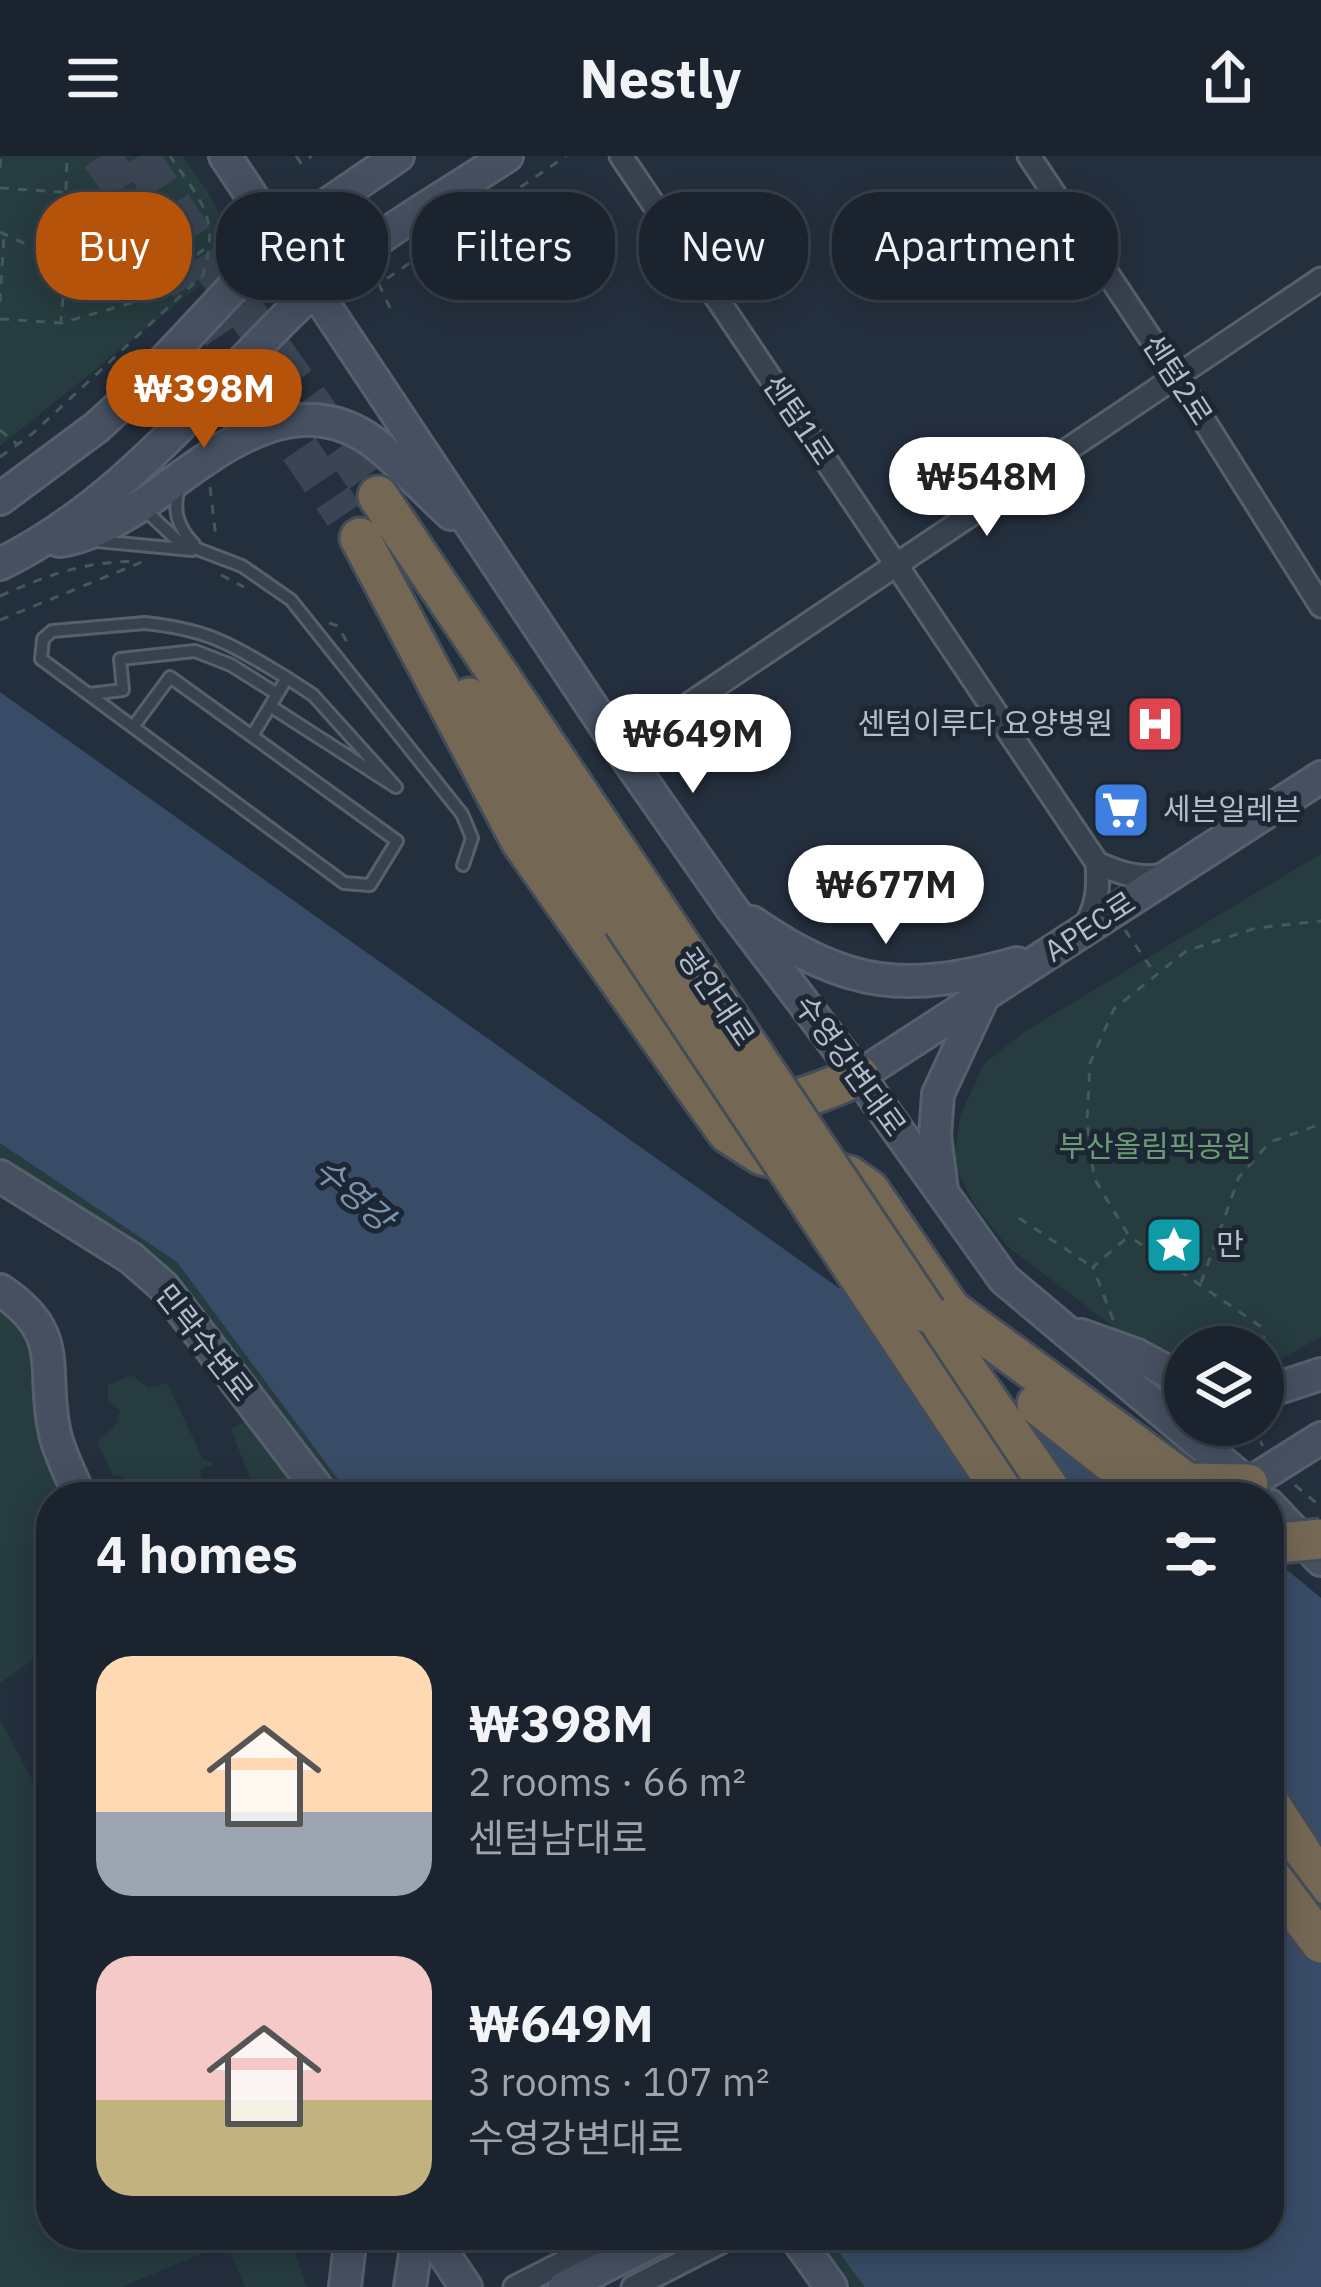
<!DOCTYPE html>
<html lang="en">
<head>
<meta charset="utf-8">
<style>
  :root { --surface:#1b232e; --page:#242b36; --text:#f1f3f6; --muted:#a0a4aa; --line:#39404a; --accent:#b45309 }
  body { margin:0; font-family:"IBM Plex Sans","Noto Sans KR",sans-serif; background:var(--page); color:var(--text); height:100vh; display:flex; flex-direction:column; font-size:45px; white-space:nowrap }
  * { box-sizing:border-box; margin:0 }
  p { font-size:39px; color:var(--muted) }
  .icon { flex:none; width:66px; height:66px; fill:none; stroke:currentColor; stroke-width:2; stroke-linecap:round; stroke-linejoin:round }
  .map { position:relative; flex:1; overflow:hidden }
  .side { position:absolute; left:36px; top:1326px; width:1248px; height:768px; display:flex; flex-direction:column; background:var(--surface); border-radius:48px; box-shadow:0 6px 30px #0003,0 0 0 3px var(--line) }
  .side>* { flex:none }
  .banner { position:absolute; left:36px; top:36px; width:1251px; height:108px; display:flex; gap:24px }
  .fabs { position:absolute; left:1164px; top:1170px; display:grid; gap:24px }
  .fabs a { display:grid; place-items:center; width:120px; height:120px; border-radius:50%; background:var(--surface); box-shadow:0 6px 30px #0003,0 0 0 3px var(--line); font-size:60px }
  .price { position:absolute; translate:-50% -102px; padding:0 27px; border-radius:42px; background:#fff; color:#222; font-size:39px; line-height:78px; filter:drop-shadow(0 3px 6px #0008) }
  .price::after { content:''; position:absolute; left:50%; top:72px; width:36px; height:27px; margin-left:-18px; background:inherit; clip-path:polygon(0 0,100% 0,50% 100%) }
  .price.selected { background:var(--accent); color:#fff }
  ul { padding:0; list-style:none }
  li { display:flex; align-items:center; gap:36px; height:300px; padding:0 60px }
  li span { display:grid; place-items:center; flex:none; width:336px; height:240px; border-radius:36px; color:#555 }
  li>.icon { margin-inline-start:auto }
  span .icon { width:144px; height:144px; fill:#fffc; stroke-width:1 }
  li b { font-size:51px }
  h2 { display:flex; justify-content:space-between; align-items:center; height:144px; padding:0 60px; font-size:51px }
  .chip { padding:0 42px; border-radius:48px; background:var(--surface); box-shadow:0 6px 30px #0003,0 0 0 3px var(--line); font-size:42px; line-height:108px }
  .chip.selected { background:var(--accent); color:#fff }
  header { display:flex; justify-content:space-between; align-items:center; height:156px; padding:0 60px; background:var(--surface); font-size:54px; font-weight:800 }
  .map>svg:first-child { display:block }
</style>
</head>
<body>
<header><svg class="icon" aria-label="menu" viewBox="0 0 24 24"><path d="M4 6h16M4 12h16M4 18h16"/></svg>Nestly<svg class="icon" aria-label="share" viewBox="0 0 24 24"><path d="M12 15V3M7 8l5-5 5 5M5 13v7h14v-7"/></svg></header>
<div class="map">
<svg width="1321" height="2131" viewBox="0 0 1321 2131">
  <rect width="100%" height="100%" fill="#242f3e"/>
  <!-- green -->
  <path fill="#263c3f" d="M0,0H182C212,42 235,63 217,116L0,290Z
    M1321,698V1181L1286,1200L1263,1208V1191H1185V1208L1149,1198L1008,1091L974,1048L954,1008L960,960L984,908L1024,876Z
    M0,960L193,1089L384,1341H342L181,1122L0,1007Z
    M0,1144L30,1167L67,1341H51V1491L0,1527Z
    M132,1219L148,1232L167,1227L203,1303L214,1308L200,1313L205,1341H131L125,1321L113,1319L97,1286L117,1267L120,1255L108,1245V1229Z
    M251,1261L310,1341H260L255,1336L231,1273Z
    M0,1563L51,1660V2079H290L306,2131H245L226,2088L121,2131H0Z
    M816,2079H860L895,2131H852Z"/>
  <!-- water -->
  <path fill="#394c67" d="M0,536L1133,1341H351L177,1106L0,987Z
    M1269,1399L1321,1442V2131H865L826,2079H1269Z"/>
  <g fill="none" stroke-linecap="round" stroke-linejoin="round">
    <!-- highway-tunnel -->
    <path stroke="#3a4453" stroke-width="39" stroke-dasharray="39 20" stroke-linecap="butt" d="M101,0L344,359
      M139,0L217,116L378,340"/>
    <!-- lane casing -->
    <g stroke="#565f6c" stroke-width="16">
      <path id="lane" d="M180,329C172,353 177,371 194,388
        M142,351L179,386L242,410L291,444L462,658L472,682L463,709
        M97,385L192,394
        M145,467C211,474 232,489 287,522L252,580L397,685L370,729L344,727L41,503L43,483L52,475Z
        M89,538L123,534L120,503L195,495L231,509L277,538
        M270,550L396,631L313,539L287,522
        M133,571L170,521L252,580"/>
    </g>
    <!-- street casing -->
    <g stroke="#565f6c" stroke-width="27">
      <path id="street" d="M621,0L1097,707C1099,734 1097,751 1083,774
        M1029,0L1177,222L1321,450
        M621,594L1321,123
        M1097,707C1119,717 1140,724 1165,719
        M515,2131L617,2079
        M633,2131L735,2079"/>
    </g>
    <!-- secondary casing -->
    <g stroke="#565f6c" stroke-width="36">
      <path id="secondary" d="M225,0L621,594L730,750L859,920L1004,1123L1253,1332
        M0,343L97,271L135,236L281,80L398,0
        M59,385C93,381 131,357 159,337C221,291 299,229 376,288C402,309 426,335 451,358
        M0,408C126,347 211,230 311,137C368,83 442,43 507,0
        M752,766C848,832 906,838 1017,807
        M859,920L1321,621
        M0,1020L131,1102L164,1131L324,1341
        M942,1034L935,980L938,938L983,841
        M0,1134C68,1179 40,1212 55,1278C60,1299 72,1321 80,1341
        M1081,1179L1137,1199L1185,1225
        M1263,1237L1321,1218
        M1248,1328L1321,1282
        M1269,1349L1321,1404
        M431,2079L466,2131
        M794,2079L831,2131
        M345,2131L351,2079
        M410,2131L418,2079
        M564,2131L666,2079"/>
    </g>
    <!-- highway casing -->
    <g stroke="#434c59" stroke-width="45">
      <path id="highway" d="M378,340L650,744
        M360,382L521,685L704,944C761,961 806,942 859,920
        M469,542L623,766
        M704,944L728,977L762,999L849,1020L869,1034L951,1154L1187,1327L1248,1328
        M926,1156L1055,1341
        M1037,1248L1155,1341
        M1269,1647L1321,1727"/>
    </g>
    <!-- path -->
    <path stroke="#44595c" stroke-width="3" stroke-dasharray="9 9" stroke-linecap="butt" d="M296,0L301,7L312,0
      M0,12L1,0
      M0,32L152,42
      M66,34L67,0
      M0,76L66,107L61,165
      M0,146L4,79
      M390,152L379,128L566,0
      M0,163L61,167L135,146L211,88
      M0,274L17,288
      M0,301L32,278L203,119C220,61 202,47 170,0
      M210,331L216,382
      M221,419L244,431
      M0,440C48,419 83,406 136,405
      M0,464L142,406
      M329,467L338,470L349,490
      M1125,774L1154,816
      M1019,1062L1091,1110
      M1201,1127L1239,1021L1270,986L1321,968
      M1113,1164L1093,1111L1129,1080
      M1272,1205L1260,1170L1129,1080L1094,1022L1087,965L1090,907L1114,853L1186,795L1256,772L1321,765
      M1252,1269L1263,1290
      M1295,1329L1321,1351"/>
    <!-- lane -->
    <use href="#lane" stroke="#38414e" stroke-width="10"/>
    <!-- street -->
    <use href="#street" stroke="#38414e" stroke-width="21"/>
    <!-- secondary -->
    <use href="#secondary" stroke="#465061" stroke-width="30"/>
    <!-- highway -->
    <use href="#highway" stroke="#746855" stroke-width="39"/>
    <!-- highway-bridge casing -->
    <g stroke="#434c59" stroke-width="45" stroke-linecap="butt">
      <path id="highway-bridge" d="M650,744L926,1156
        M623,766L1006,1341
        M1269,1388L1321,1383
        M1269,1718L1321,1787"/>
    </g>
    <!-- highway-bridge -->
    <use href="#highway-bridge" stroke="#746855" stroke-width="39"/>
  </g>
  <!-- icons -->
  <defs>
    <g id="hospital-square" transform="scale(3)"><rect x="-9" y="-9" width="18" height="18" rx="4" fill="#e0444e" stroke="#1d2633"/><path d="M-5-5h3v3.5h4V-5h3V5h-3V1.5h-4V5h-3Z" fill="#fff"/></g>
    <g id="supermarket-square" transform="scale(3)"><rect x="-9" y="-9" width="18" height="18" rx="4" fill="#3f7fe0" stroke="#1d2633"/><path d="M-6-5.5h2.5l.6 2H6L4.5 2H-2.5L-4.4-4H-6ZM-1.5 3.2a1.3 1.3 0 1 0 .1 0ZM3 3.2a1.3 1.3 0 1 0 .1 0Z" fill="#fff"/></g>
    <g id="sight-square" transform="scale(3)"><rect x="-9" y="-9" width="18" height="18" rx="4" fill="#0f9aa8" stroke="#1d2633"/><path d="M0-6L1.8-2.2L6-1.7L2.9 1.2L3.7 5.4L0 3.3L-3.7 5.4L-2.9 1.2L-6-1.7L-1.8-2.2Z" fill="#fff"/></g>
  </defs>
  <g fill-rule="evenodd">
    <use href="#hospital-square" x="1155" y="568"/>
    <use href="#supermarket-square" x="1121" y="654"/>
    <use href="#sight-square" x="1174" y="1089"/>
  </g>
  <g text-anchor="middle" stroke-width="10" stroke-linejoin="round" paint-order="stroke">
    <!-- street labels -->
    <g font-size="30" fill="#b4bcc9" stroke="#1d2633">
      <text transform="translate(1177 224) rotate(57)" y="10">센텀2로</text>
      <text transform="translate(798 264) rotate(56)" y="10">센텀1로</text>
      <text transform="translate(1090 771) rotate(-33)" y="10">APEC로</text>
      <text transform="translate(716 841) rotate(56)" y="10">광안대로</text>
      <text transform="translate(850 910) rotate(54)" y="10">수영강변대로</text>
      <text transform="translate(204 1187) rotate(52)" y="10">민락수변로</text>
    </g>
    <!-- poi labels -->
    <g font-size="30" fill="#b4bcc9" stroke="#1d2633" text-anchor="start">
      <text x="1113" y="578" text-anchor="end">센텀이루다 요양병원</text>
      <text x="1163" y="664">세븐일레븐</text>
      <text x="1216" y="1099">만</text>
    </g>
    <!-- park labels -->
    <g font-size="30" fill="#6b9a76" stroke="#1d2633">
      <text x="1155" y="1001">부산올림픽공원</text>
    </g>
    <!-- water labels -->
    <g font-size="33" font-style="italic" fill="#7c92b1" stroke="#1d2633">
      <text transform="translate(354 1038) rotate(41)" y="12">수영강</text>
    </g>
  </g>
</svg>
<div class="fabs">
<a><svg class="icon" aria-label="layers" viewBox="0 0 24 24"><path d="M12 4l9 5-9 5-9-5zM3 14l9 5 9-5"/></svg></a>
</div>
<b class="price selected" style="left:204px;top:295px">₩398M</b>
<b class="price" style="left:987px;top:383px">₩548M</b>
<b class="price" style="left:693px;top:640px">₩649M</b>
<b class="price" style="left:886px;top:791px">₩677M</b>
<div class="banner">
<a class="chip selected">Buy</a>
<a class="chip">Rent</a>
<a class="chip">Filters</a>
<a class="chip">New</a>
<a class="chip">Apartment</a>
</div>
<section class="side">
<h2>4 homes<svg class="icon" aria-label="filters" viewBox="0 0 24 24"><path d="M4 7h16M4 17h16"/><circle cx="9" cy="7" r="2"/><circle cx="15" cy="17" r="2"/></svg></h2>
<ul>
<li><span style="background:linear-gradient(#ffd9b3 65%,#9aa5b1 0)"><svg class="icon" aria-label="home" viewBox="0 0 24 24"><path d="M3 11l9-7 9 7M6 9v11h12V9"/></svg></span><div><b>₩398M</b><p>2 rooms · 66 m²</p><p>센텀남대로</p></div></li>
<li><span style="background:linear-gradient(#f6c9c9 60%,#c2b280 0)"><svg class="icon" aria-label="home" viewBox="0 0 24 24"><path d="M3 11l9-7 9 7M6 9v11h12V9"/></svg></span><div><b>₩649M</b><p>3 rooms · 107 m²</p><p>수영강변대로</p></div></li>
</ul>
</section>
</div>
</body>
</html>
